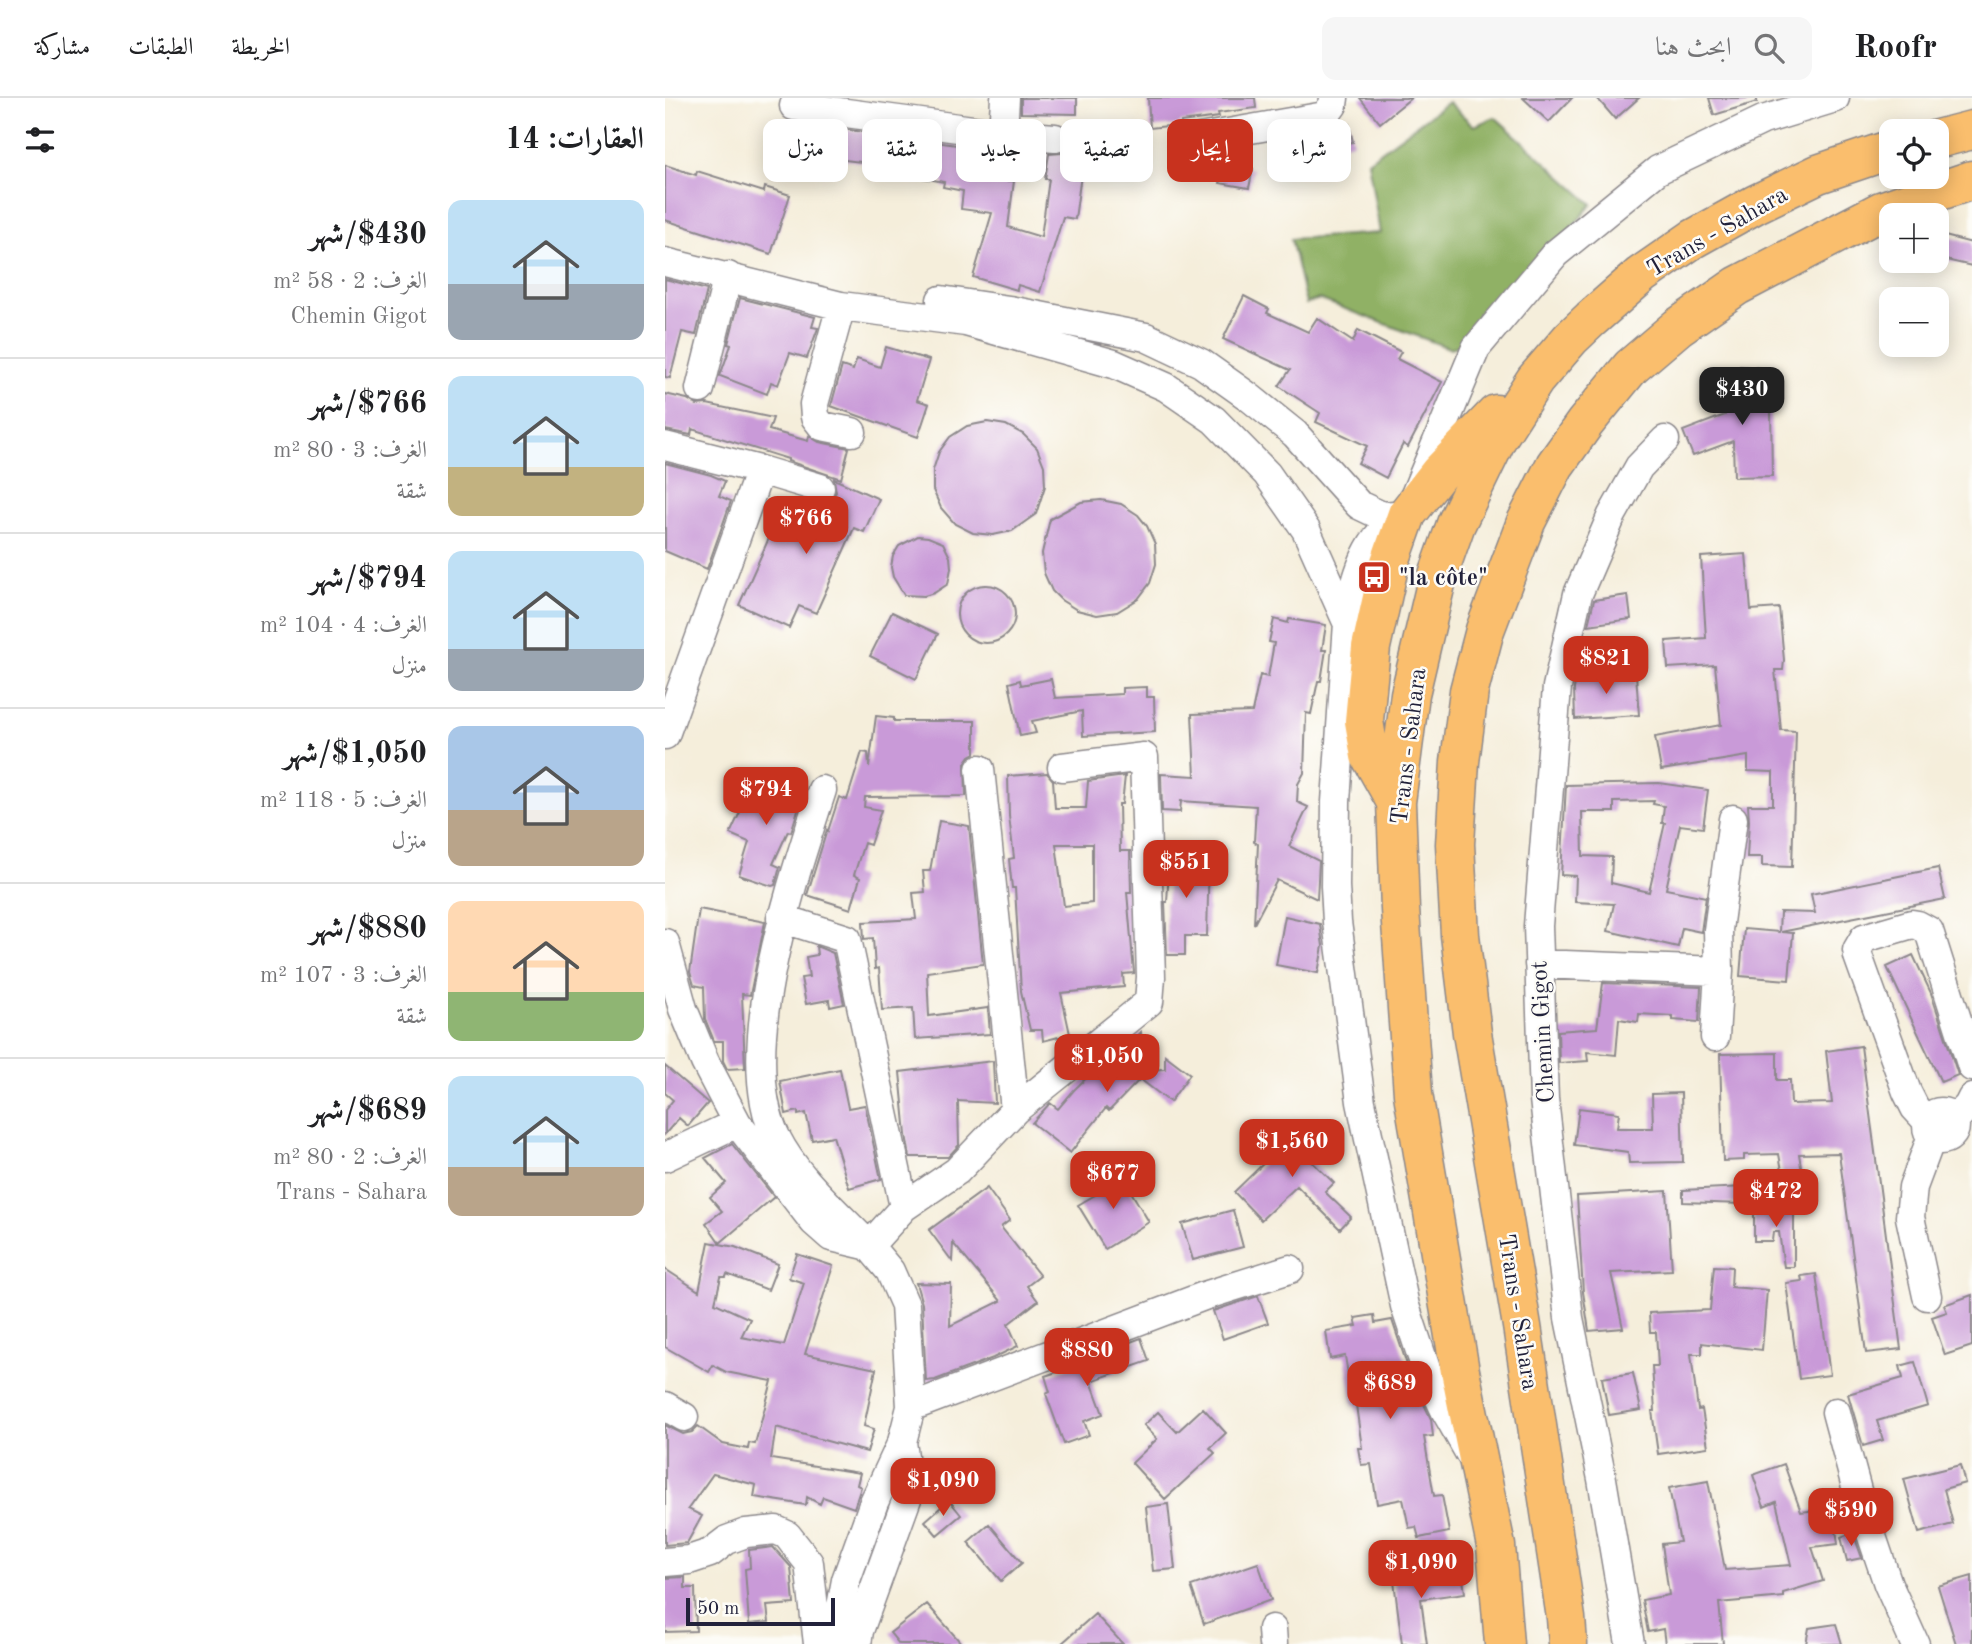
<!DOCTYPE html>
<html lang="ar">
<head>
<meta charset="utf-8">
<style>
  :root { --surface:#fff; --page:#f6f6f6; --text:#202124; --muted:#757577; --line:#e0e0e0; --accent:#c8321e }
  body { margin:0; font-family:"Old Standard TT",Amiri,serif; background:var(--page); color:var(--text); direction:rtl; height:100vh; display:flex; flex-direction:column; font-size:26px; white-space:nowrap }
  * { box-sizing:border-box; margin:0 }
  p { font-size:23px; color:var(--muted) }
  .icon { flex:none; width:38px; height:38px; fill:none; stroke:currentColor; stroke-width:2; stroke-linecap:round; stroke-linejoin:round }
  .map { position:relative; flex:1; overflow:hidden; direction:ltr }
  .details { display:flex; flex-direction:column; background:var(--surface); width:665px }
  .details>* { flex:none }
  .banner { position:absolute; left:21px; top:21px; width:665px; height:63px; direction:rtl; display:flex; gap:14px }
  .buttons { position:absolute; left:1214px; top:21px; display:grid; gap:14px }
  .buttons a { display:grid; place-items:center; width:70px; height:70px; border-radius:14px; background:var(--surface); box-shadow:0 4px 18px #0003; font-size:35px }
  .scale { position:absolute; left:21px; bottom:18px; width:149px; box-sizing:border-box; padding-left:7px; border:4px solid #22223b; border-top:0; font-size:19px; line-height:24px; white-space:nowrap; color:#22223b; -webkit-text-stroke:5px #fdfcf7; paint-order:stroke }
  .price { position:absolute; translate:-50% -60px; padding:0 16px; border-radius:14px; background:var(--accent); color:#fff; font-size:23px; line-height:46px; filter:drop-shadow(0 2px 4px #0008) }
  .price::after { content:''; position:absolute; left:50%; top:42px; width:21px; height:16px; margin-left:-10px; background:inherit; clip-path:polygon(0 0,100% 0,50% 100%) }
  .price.active { background:#222; color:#fff }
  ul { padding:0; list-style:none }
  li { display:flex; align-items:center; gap:21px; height:175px; padding:0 21px }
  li+li { border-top:2px solid var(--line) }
  li span { display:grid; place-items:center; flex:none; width:196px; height:140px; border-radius:14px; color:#555 }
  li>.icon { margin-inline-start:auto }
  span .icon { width:84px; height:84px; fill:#fffc; stroke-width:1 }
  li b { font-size:30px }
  h2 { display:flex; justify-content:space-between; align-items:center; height:84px; padding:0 21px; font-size:30px }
  .tag { padding:0 24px; border-radius:14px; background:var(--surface); box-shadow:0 4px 18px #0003; font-size:24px; line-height:63px }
  .tag.active { background:var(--accent); color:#fff }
  header { display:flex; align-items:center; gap:42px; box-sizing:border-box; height:98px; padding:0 35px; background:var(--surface); border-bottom:2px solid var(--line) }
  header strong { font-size:33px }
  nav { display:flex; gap:38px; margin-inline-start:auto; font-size:24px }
  .search { width:490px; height:63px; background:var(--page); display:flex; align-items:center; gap:18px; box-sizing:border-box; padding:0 24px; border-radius:14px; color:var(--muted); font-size:26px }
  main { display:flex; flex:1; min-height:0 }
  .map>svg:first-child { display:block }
</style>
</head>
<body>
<header>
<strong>Roofr</strong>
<div class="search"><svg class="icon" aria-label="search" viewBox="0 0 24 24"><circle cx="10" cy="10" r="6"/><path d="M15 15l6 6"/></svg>ابحث هنا</div>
<nav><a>الخريطة</a><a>الطبقات</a><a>مشاركة</a></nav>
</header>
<main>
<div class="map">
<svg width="1307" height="1546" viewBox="0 0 1307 1546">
  <rect width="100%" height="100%" fill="#fdfcf7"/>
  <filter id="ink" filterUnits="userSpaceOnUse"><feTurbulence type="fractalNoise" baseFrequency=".0143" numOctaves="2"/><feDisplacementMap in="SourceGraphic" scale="14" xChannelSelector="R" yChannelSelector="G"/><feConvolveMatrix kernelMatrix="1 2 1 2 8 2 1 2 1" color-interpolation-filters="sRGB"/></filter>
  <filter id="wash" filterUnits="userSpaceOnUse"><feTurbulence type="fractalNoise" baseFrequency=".00686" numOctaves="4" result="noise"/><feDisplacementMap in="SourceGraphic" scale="28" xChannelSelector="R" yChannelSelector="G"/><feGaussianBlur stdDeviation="1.57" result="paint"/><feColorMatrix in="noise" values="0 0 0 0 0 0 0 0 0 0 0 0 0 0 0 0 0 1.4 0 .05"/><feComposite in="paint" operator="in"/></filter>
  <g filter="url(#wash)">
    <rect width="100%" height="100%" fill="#f5eedb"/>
    <!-- forest -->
    <path fill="#90b165" stroke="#596a50" stroke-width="2" d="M783,4L809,28L830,19L927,106L807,245L784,250L654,201L641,206L626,141L715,135L703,63Z"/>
    <g id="blocks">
      <!-- building -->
      <path fill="#c99ad8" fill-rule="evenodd" d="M356,0H412V16L356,15Z
        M483,0H590L591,10L553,15L554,19L516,24V26L512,27L485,30Z
        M695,0H746L715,25Z
        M858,0H907L884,24Z
        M932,0H974L950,21Z
        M1044,0H1092V4L1049,17Z
        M134,25L292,47V49L302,51L301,59L334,63L333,68L345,70L343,83H349L343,129L376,139L384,81H380L384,56L397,55L400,53L419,55L410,121L398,119L375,194L353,187L352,192L308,179L327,115L296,111L298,93L278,89L279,84L252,79L253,71L131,56Z
        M684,26L688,44L660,50L662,68L623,72L620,42L663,34L672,29Z
        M560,65L588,71L584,90L555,85Z
        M0,67L31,77L32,73L99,94L100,89L125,97L106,156L0,122Z
        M1272,136L1307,145V168L1272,160Z
        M0,181L42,192L31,237L17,234L5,280L0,279Z
        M579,198L604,211L602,215L643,234L652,220L688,244L693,232L736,254L732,261L777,284L743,349L738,346L721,380L693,365L702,348L651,324L655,315L614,288L625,272L558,241Z
        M75,200L150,219L147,229L153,230L142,260L125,255L113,287L106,284L102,296L55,278L66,247L63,246Z
        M221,249L264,262L252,302L264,306L253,339L166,308L177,268L188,272L192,261L215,269Z
        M1075,268L1105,271L1102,312H1106L1107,378L1069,379L1068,343L1028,358L1018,333L1060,317L1061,300L1072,301Z
        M0,296L22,301L32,307L42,306L108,320L104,332L143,343L144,338L154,344L184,350L176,381L123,363V361L27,331L26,337L0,332Z
        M322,324L341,327L358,336L372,350L379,368L380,388L371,416L347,433L328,437L308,435L290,426L276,410L268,392V372L274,354L285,339L302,328Z
        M0,365L46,377L60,383L54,398L66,403L42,471L0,453Z
        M169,381L214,401L199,434L189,430L151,515L134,508L124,530L74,507L108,431L115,435L122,418L136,424L145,405L156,410L157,406L166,402L171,394Z
        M436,402L456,406L473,417L482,428L490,446L491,466L485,485L473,501L452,514L432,517L412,512L396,502L387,493L379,475L377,455L385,421L416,404Z
        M253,438L263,439L278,445L285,459L286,470L283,486L269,495L259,498L239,497L228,479L226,469L228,458L234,448Z
        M1081,456L1086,512L1114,510L1119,562L1118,572H1110L1116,632L1131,633L1127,769L1097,768V759H1082L1084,723L1083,707H1108V674L1083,673V658L996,672L990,639L1056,627L1050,567L1003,570L1001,543L1041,540L1036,459Z
        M292 516a29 29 0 1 1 58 0a29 29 0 1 1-58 0Z
        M963,497L966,521L923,527L929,502Z
        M227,514L273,536L251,581L205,558Z
        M609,521L623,525L624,521L661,527L657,552H661L656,583H653L646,616L641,615L639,675L633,686L632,704L643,709L624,748L654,763L652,801L612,782L589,826L593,746L589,744L591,708L516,703L515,714L497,713L496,676L530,678L527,616L587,614L595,577L603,579L609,545L604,544Z
        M971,576L974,617L910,621L909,591L911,579Z
        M386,581L390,600L457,596V590L482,589V599H489L490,634L418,638L417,613L367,623L371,635L355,638L344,585L355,582L356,587Z
        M211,618L229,620V623H310V655L305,658L300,665L301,698L200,699L199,709L216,712L205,747L199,745L189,777L195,780L186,811L142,797L162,732L163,733L174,699L182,702L197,654L203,655L204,669Z
        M93,675L138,696L126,734L123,733L108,766L115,769L110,787L107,788L74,777L84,744L65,736Z
        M382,675L388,682L390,710H421L423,683L460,678L457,706H454L455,753H465L466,794H462L469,875L458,876L459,889L396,895L405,936L378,943L377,932H365L356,893L350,790H347L344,761L349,760L344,718L343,678ZM391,746H427V805L399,808Z
        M994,685L1043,692L1038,730L1015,727L1001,791L1041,799L1036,834L1017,830L1013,849L943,833L949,806L910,804L911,778L896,777L901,687ZM989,703L988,706L999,708L997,725H1000L984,794L946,785L947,759L918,758L917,714H949V704Z
        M274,723L304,728L318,866L262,874L264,918L323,910L325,936L250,941L248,910L217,912L214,870L210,871L208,840L199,841L198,824L251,821L248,795L260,794L258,773H265Z
        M505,755L544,757L542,838H520V857H502L500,804H502Z
        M1273,770L1280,801L1116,834L1128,835L1124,882L1075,878L1079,831L1114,834L1115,814L1150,815L1146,796Z
        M34,811L100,824L85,897L77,896L80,970L62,971L58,963V943H49L40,921L39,889L29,887L25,874Z
        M620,818L655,826L658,848L653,875L611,867Z
        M151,848L168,855L179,906L165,909L164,902L141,906L136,880L144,879L141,859L152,857Z
        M1248,857L1266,895L1293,977L1276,984L1222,869Z
        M938,885L1036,889L1034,924L1008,922V918L974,916L973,924L954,921L951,957L922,954L923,963L894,965L893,933L932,930Z
        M476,934L480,972L500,971V957L525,976L505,1004L475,981L444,1013L441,1010L405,1055L367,1025L385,1005L393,1011L409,992L444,958L450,964Z
        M1196,948L1236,1251L1201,1255L1174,1055L1134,1056L1140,1093L1121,1095L1114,1056L1079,1057V1062L1058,1063L1055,956L1112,955V982H1125L1126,1006L1167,1005L1161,953Z
        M328,963L330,1005L293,1003L294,1047L283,1059H245L241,1037L235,974Z
        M0,968L43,1005L23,1028L14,1020L0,1036V1012L8,1002L0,995Z
        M175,971L183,1010L200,1007L216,1081L184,1090L168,1038L147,1042L141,1015L133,1017V1013L121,1016L115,983Z
        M1016,995L1018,1064L964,1065L963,1054L909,1047L914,1010L954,1015L952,1030H988L987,996Z
        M639,1026L662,1049L652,1058L639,1056L669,1085L660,1094L686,1119L675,1131L632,1088L596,1122L569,1094Z
        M67,1046L109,1099L55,1145L41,1125L57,1113L45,1099L61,1085L40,1060Z
        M453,1072L484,1124L440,1151L413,1107L437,1093L432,1085Z
        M1078,1089V1106L1018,1104V1092Z
        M322,1090L345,1122L336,1129L375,1178L362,1188L373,1203L343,1226L353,1248L328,1260L270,1282L261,1283L257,1206L251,1185L286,1186L285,1228L336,1203L288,1145L287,1163L264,1132Z
        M1002,1093L1007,1172L946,1175L958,1230L924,1233L918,1194L912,1098Z
        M1089,1108L1129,1109V1169H1119L1114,1134H1108L1107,1143H1089Z
        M568,1112L578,1149L528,1162L517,1126Z
        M44,1144L70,1149L113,1166L103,1192L62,1176L61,1179H56L50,1205L85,1221L76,1239L119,1247L139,1185L124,1180L132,1156L168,1168L140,1256L211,1271L199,1328L209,1331L202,1354L111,1329L106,1361L195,1375L192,1387L196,1389L189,1410L158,1399L155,1406L142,1399L141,1407L89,1399L91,1387L48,1376L23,1411L37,1418L22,1445L0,1447V1327L18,1336L27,1334L33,1328L58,1346L83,1351L84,1345L90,1346L107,1283L61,1274L48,1267L44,1274L0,1249V1171L34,1193Z
        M1049,1168L1067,1169L1066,1189L1102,1192L1097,1252L1037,1245V1256H1026L1033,1312L1037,1311L1043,1349L993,1356L987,1313H990L987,1268H993L991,1234H985L984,1215L1045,1212Z
        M1151,1176L1165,1277L1134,1281L1121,1185L1137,1183L1136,1178Z
        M1307,1197V1248L1280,1257L1267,1219L1282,1214L1279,1207Z
        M593,1198L603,1225L558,1241L548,1213Z
        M709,1217L710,1225L727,1222L746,1279L766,1321L768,1338L759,1339L769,1398L777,1397L784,1434L754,1440L751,1429L744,1430L738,1401L712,1406L706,1366L696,1367L693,1350H697L691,1307H688L680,1258L665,1261L661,1233L692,1228L690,1220Z
        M476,1240L484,1263L426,1283L438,1316L419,1323L424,1337L399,1346L381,1296L385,1294L380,1278L445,1256L444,1252Z
        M1250,1264L1263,1308L1212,1323L1218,1342L1198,1348L1183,1296L1238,1280L1235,1268Z
        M968,1275L976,1312L944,1317L937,1280Z
        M538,1310L561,1335L545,1350L550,1355L500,1401L467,1365L492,1341L479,1327L493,1314L512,1334Z
        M1119,1366L1136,1414L1168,1410L1173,1446L1147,1449L1158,1483L1118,1495V1499L1054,1505L1058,1546H1000L998,1531L983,1534L977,1502L1004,1497L997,1446L1015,1444L1004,1390L1043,1383L1060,1472L1126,1467L1111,1404L1099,1409L1088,1377Z
        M1295,1367L1300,1385L1279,1391L1288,1426L1254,1435L1239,1381Z
        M284,1402L296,1417L272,1437L260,1423Z
        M503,1406L510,1471L488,1473L481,1409Z
        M324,1426L357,1465L336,1483L303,1444Z
        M1188,1435L1197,1460L1182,1463L1176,1439Z
        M108,1449L126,1469L129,1506L102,1508L104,1524L84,1526L80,1471L85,1470L84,1452Z
        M593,1465L606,1502L539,1526L526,1488Z
        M752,1472L753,1479L797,1474L800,1495L756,1501L762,1546H737L728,1475Z
        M1307,1478V1546H1291L1273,1488Z
        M20,1479V1490H30L31,1533L0,1534V1480Z
        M262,1506L297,1546H234L225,1535Z
        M430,1516L458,1546H396Z
        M1171,1526L1177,1546H1141L1144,1530Z"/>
    </g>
  </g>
  <g filter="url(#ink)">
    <use href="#blocks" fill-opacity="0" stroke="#8c888b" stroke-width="2"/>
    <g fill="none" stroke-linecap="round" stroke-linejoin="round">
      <!-- minor casing -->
      <g stroke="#8c888b" stroke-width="31">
        <path id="minor" d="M129,8L338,36L390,40
          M338,36L340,0
          M517,43L660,18L668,7L669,0
          M0,164L176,208L301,224L449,266L501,289L549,322L602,376L641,432L683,526
          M276,202L344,212L481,239L536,265L584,299L630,336L694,407L717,418L742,416
          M176,208L149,306L150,319L157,328L187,334
          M35,291L63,178
          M0,348L95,372L155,390
          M0,637L95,372
          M315,671L350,1012
          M157,692C129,780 68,952 111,1039C132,1081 172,1114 204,1148
          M116,820L182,841L239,1109
          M0,845L18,911L40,964L72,1025L149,1124L166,1139L204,1148
          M874,866L1054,873
          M1050,939L1054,873L1053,832L1068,721
          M1262 1028a14 14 0 1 1 28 0a14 14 0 1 1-28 0Z
          M1289,1022L1303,1008L1307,1000
          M1263,1024L1250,1010L1242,994L1193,858L1192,852L1199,840L1247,826L1253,827L1264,833L1307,969
          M0,1059L72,1025
          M1262,1198L1245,1119L1248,1089L1267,1038
          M0,1308L19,1319
          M246,1309L539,1198L625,1171
          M1171,1314L1194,1400L1223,1486L1250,1546
          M805,1356L780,1312L762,1274L740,1208L696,1004L672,824L670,788L671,704L684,510C695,470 702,435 742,416L811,250L890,156L993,72L1098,22L1170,0
          M0,1464L24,1462L45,1455L62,1442L81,1435L111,1432L122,1437L144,1465L153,1546
          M607,1531L608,1546
          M169,1546L181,1482L209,1404L237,1344L246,1309L240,1207L225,1173L204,1148L239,1109L292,1073L350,1012L484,904L486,879L479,659L397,669
          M192,1546L194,1533L244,1395L237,1344
          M965,1546L937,1381L904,1220L879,1001L873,828L892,589L913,496L947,417L974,369L1000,342"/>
      </g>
      <!-- highway casing -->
      <g stroke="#8c888b" stroke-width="41">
        <path id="highway" d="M1272,41L1307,32
          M731,704L705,658L699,623L706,549L725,464L742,416L774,375L831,316
          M839,1546L831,1448L795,1273L748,996L735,811L731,704L745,596L773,477L791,426L832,341L870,282L906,240L926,221L976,177L1028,141L1091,106L1153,76L1227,51
          M903,1546L901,1520L857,1228L807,935L795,837L790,746L795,664L804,593L820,532L861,424L890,367L920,325L966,269L1013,229L1072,188L1216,113L1307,82"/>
      </g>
      <!-- minor -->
      <use href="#minor" stroke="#fff" stroke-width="28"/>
      <!-- highway -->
      <use href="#highway" stroke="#fabe6d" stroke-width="38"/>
    </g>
  </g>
  <!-- icons -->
  <defs>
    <g id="bus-square" transform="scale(1.75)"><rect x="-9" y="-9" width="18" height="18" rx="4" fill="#c8321e" stroke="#fdfcf7"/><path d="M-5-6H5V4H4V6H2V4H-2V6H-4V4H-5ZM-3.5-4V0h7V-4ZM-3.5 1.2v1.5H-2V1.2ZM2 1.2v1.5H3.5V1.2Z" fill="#fff"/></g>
  </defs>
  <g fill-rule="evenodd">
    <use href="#bus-square" x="709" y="479"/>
  </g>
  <g text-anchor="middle" stroke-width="5" stroke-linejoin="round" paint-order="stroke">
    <!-- street labels -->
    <g font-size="24" fill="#22223b" stroke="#fdfcf7">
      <text transform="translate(1052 133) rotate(-30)" y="8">Trans - Sahara</text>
      <text transform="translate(743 648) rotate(-83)" y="8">Trans - Sahara</text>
      <text transform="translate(877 934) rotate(-93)" y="8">Chemin Gigot</text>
      <text transform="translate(854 1214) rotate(81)" y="8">Trans - Sahara</text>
    </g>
    <!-- poi labels -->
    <g font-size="24" font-weight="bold" fill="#22223b" stroke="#fdfcf7" text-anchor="start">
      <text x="734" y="487">"la côte"</text>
    </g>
  </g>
</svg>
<div class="buttons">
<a><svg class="icon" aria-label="locate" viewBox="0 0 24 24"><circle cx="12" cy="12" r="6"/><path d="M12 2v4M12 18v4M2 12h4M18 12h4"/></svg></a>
<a>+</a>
<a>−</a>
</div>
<div class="scale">50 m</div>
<b class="price active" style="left:1077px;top:329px">$430</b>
<b class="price" style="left:141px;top:458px">$766</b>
<b class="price" style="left:941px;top:598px">$821</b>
<b class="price" style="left:101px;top:729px">$794</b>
<b class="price" style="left:521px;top:802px">$551</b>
<b class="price" style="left:442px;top:996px">$1,050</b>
<b class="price" style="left:627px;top:1081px">$1,560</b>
<b class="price" style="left:448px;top:1113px">$677</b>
<b class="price" style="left:1111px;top:1131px">$472</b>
<b class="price" style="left:422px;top:1290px">$880</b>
<b class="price" style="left:725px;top:1323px">$689</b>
<b class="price" style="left:278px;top:1420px">$1,090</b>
<b class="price" style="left:1186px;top:1450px">$590</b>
<b class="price" style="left:756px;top:1502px">$1,090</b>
<div class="banner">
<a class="tag">شراء</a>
<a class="tag active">إيجار</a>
<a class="tag">تصفية</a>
<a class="tag">جديد</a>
<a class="tag">شقة</a>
<a class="tag">منزل</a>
</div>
</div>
<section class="details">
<h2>العقارات: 14<svg class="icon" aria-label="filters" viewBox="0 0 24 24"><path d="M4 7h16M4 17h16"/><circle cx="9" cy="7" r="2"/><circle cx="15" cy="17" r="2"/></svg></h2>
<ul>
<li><span style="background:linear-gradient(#bfe0f5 60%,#9aa5b1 0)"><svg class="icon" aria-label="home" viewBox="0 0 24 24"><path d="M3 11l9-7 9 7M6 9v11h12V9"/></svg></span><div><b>$430/شهر</b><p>الغرف: 2 · 58 m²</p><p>Chemin Gigot</p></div></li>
<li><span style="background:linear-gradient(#bfe0f5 65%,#c2b280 0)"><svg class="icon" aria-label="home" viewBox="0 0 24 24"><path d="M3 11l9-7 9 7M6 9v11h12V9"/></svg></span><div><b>$766/شهر</b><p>الغرف: 3 · 80 m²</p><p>شقة</p></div></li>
<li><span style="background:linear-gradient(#bfe0f5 70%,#9aa5b1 0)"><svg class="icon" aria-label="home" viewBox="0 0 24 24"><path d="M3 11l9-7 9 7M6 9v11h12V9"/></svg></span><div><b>$794/شهر</b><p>الغرف: 4 · 104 m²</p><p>منزل</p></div></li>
<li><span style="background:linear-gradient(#a9c7e8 60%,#b9a48a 0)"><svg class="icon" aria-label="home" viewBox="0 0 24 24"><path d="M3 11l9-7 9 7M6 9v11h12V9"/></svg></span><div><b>$1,050/شهر</b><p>الغرف: 5 · 118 m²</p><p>منزل</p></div></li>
<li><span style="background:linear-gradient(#ffd9b3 65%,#8fb573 0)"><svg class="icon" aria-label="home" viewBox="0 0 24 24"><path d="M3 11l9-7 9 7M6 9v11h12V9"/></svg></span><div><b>$880/شهر</b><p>الغرف: 3 · 107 m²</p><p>شقة</p></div></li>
<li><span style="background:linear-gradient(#bfe0f5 65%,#b9a48a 0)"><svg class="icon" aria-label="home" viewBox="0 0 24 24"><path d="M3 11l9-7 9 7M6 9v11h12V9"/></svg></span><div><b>$689/شهر</b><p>الغرف: 2 · 80 m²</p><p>Trans - Sahara</p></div></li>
</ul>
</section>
</main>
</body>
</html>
